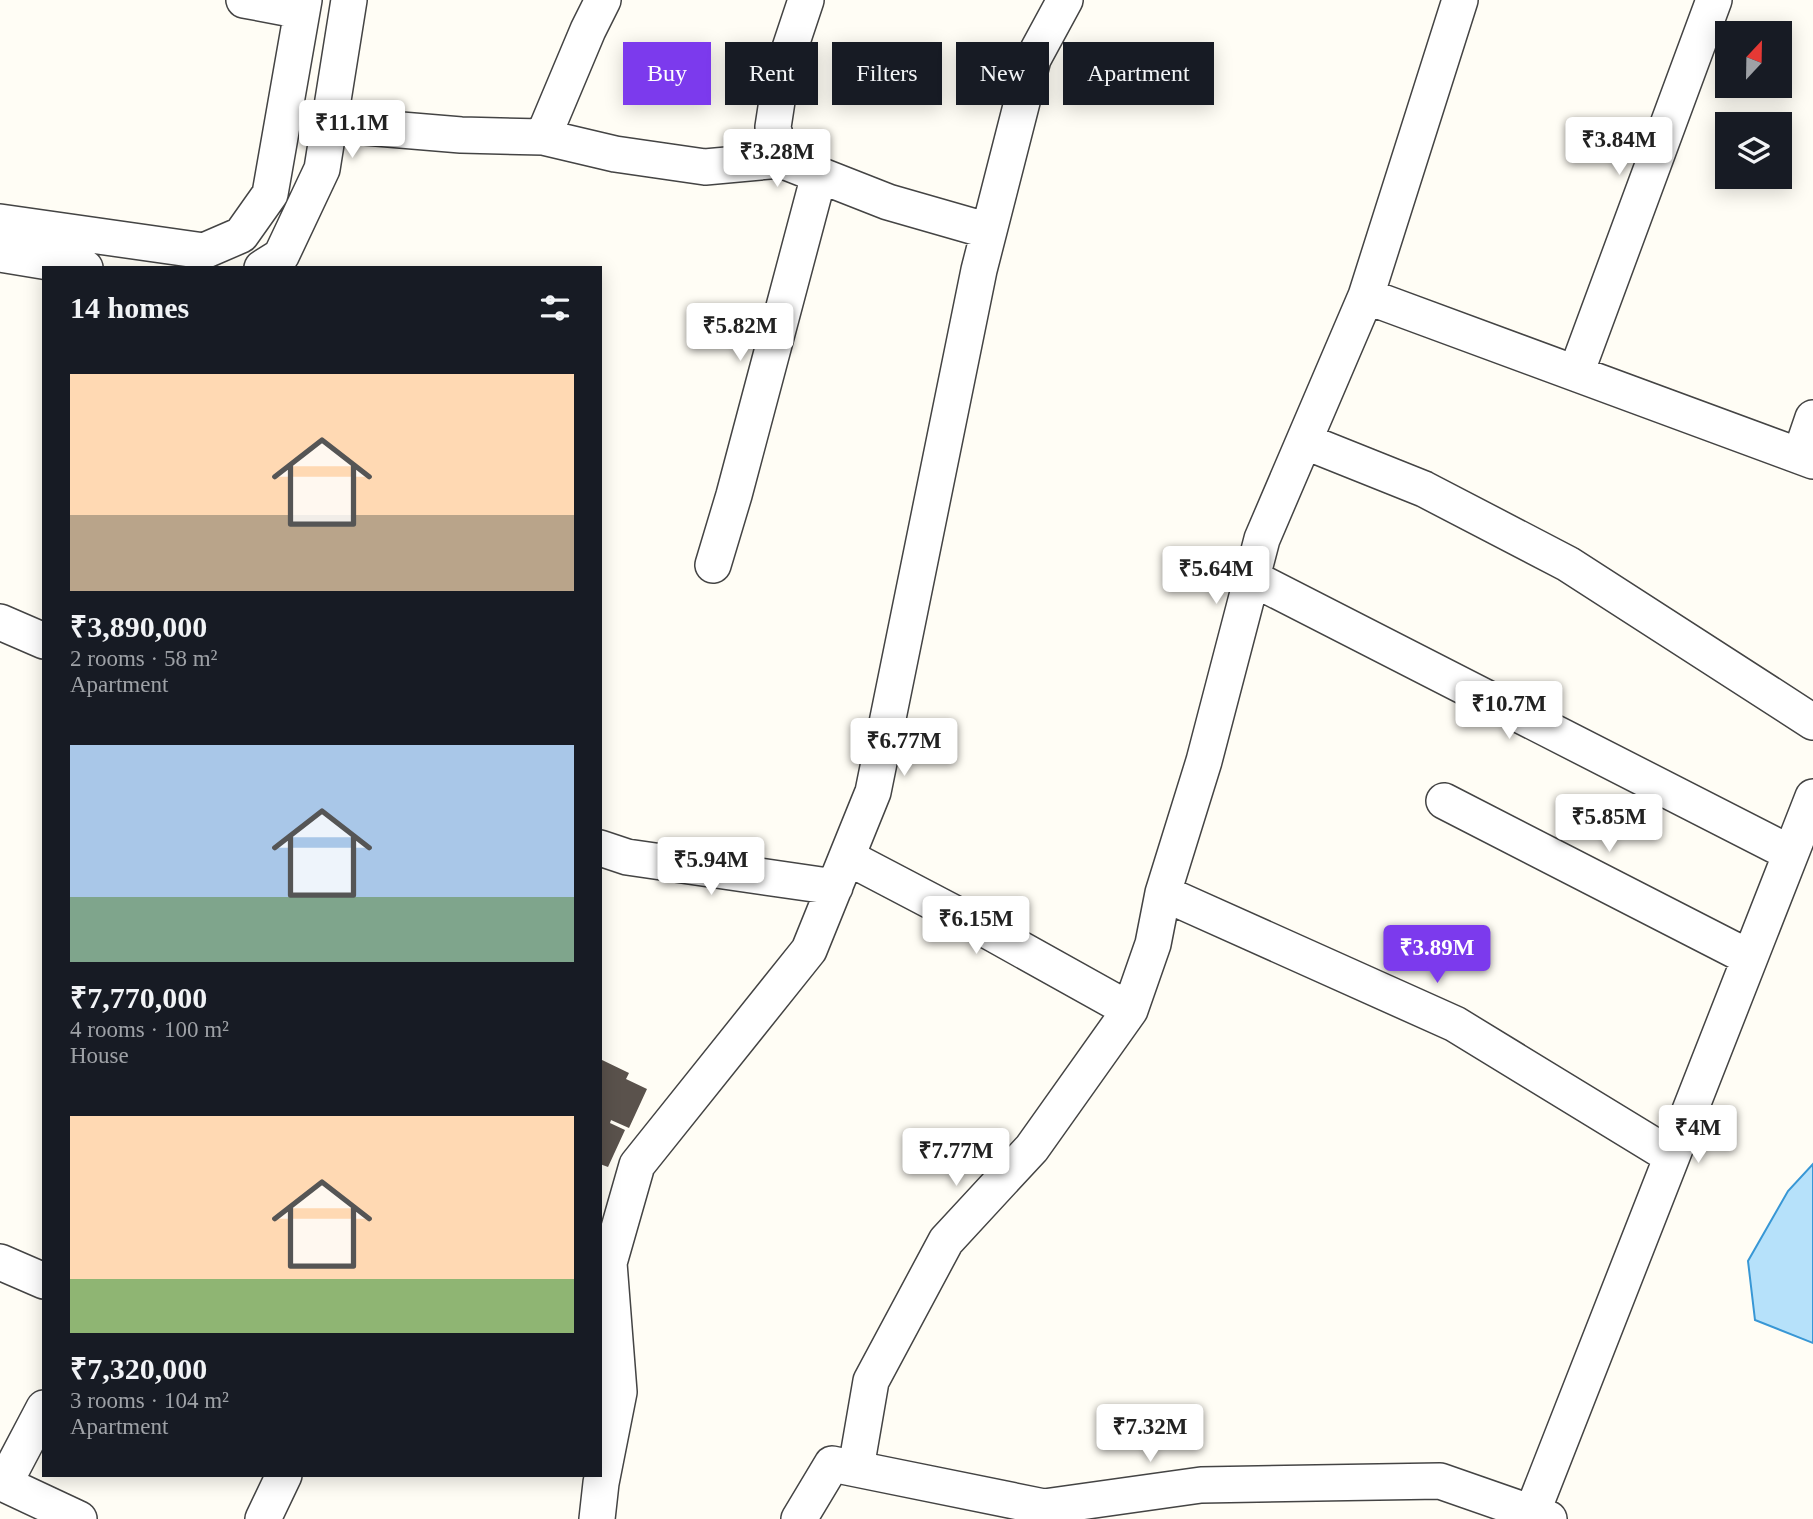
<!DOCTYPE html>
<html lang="en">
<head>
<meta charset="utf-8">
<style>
  :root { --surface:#171b24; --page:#242831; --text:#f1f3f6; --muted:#9ea1a6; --accent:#7c3aed }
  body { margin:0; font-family:Georgia,serif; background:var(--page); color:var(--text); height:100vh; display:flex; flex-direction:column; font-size:26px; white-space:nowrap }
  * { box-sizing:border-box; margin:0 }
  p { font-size:23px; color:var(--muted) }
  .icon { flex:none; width:38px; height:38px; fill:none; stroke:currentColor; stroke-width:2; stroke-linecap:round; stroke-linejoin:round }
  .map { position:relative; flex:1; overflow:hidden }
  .details { position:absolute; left:42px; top:266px; width:560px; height:1211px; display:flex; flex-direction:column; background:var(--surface); border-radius:0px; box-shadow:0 4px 18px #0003 }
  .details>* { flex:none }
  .banner { position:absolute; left:623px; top:42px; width:665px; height:63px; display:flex; gap:14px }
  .needle { width:46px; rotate:22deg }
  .fabs { position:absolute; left:1715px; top:21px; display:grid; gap:14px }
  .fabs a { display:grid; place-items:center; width:77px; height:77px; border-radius:0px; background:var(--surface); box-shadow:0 4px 18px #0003; font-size:35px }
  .price { position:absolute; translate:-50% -60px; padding:0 16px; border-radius:7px; background:#fff; color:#222; font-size:23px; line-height:46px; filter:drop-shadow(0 2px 4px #0008) }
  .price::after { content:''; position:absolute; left:50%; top:42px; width:21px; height:16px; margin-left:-10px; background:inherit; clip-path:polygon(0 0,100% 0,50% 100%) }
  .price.active { background:var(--accent); color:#fff }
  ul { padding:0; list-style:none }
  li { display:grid; align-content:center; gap:14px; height:371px; padding:0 28px }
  li span { display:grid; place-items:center; height:217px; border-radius:0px; color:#555 }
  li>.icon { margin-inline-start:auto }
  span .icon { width:126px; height:126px; fill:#fffc; stroke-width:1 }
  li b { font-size:30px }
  h2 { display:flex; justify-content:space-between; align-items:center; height:84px; padding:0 28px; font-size:30px }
  .tag { padding:0 24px; border-radius:0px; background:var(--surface); box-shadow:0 4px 18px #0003; font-size:24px; line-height:63px }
  .tag.active { background:var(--accent); color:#fff }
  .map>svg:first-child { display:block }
</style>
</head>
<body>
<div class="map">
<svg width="1813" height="1519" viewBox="0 0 1813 1519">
  <rect width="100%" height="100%" fill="#fffdf5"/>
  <!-- water -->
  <path fill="#b6e1fa" stroke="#3897d5" stroke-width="2" d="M1813,1164V1343L1755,1320L1748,1261L1788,1191Z"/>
  <!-- building -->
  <path fill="#5a524c" d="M600,1059L629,1073L626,1079L647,1089L629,1128L611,1120L610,1123L625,1130L608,1167L600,1164Z"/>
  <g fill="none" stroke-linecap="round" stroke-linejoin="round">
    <!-- minor casing -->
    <g stroke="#444" stroke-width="38">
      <path id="minor" d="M244,0L302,11
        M603,0L588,30L543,137L615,154L705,167L781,160
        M806,0L781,75L773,127L781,160L888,202L989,231
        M1460,0L1366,296L1813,461
        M329,124L461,135L543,137
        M0,222L204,251L241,235L270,194L304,0
        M0,254L85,268
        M262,268L281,256L322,169L349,0
        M1576,373L1714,0
        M1304,441L1424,489L1568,564L1813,722
        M1800,456L1813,418
        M713,565L734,495L819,175
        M1252,578L1790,853
        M0,622L44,641
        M1444,801L1748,957
        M600,848L627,857L835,887
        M847,857L990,932L1130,1010
        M1163,893L1455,1024L1671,1156
        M0,1262L44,1281
        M856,1468L871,1381L946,1241L1032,1148L1130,1010L1153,944L1163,893L1204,761L1262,539L1366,296
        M0,1482L79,1519
        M4,1484L44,1408
        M1532,1513L1813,797
        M263,1519L284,1475
        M597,1519L601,1483L619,1392L609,1263L637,1165L809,950L873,792L979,270L1033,59L1065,0
        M799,1519L832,1464L1044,1507L1201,1485L1440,1481L1549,1519"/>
    </g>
    <!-- minor -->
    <use href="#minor" stroke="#fff" stroke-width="35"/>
  </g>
</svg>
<div class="fabs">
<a><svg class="needle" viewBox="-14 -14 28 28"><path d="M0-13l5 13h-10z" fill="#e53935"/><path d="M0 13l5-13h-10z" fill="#9ea1a6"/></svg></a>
<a><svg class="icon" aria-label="layers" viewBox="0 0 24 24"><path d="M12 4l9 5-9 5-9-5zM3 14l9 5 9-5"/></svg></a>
</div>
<b class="price" style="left:352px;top:160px">₹11.1M</b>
<b class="price" style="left:1619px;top:177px">₹3.84M</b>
<b class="price" style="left:777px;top:189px">₹3.28M</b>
<b class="price" style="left:740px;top:363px">₹5.82M</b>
<b class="price" style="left:1216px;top:606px">₹5.64M</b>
<b class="price" style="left:1509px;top:741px">₹10.7M</b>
<b class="price" style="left:904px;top:778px">₹6.77M</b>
<b class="price" style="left:1609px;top:854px">₹5.85M</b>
<b class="price" style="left:711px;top:897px">₹5.94M</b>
<b class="price" style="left:976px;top:956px">₹6.15M</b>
<b class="price active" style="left:1437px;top:985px">₹3.89M</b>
<b class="price" style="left:1698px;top:1165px">₹4M</b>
<b class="price" style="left:956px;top:1188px">₹7.77M</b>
<b class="price" style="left:1150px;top:1464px">₹7.32M</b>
<div class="banner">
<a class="tag active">Buy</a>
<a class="tag">Rent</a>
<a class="tag">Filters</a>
<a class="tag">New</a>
<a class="tag">Apartment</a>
</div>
<section class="details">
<h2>14 homes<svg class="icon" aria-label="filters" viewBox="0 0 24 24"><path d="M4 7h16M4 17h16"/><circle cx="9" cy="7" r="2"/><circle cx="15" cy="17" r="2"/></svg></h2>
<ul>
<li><span style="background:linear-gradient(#ffd9b3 65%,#b9a48a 0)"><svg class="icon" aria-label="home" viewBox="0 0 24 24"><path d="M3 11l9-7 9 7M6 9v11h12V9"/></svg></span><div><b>₹3,890,000</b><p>2 rooms · 58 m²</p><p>Apartment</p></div></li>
<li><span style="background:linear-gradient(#a9c7e8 70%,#7fa58c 0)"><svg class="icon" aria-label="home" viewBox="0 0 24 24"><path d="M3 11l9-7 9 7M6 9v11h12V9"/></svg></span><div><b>₹7,770,000</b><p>4 rooms · 100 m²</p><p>House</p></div></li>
<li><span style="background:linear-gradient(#ffd9b3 75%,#8fb573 0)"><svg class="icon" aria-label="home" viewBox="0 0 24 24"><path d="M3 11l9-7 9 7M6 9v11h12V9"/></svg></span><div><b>₹7,320,000</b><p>3 rooms · 104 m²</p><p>Apartment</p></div></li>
</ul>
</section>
</div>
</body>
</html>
